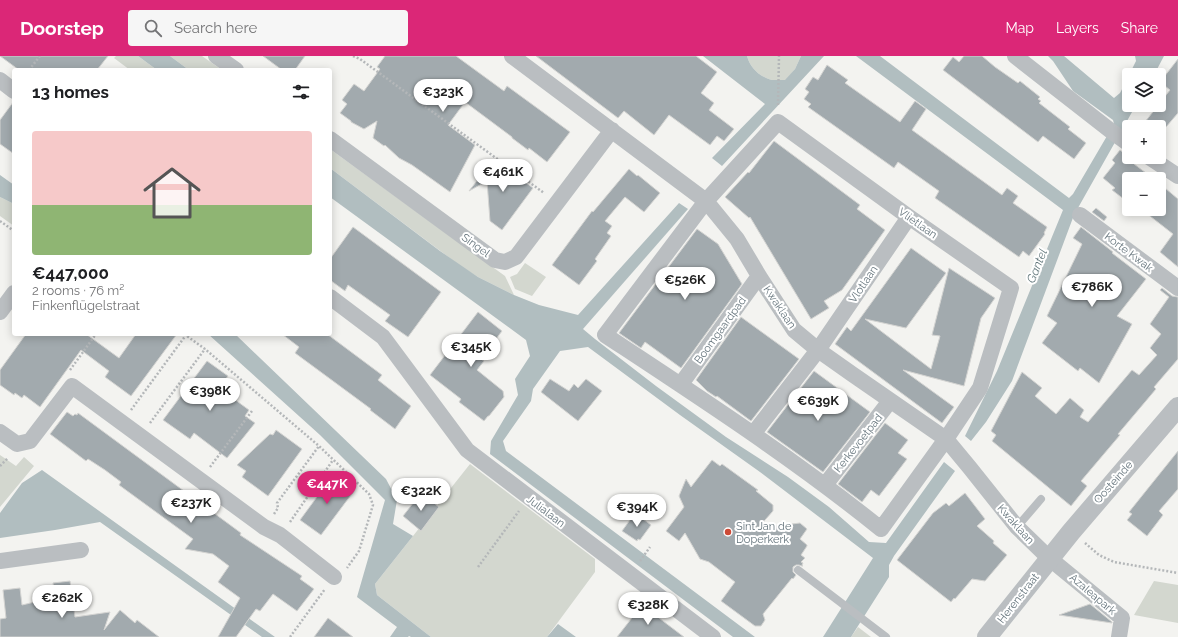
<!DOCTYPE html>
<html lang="en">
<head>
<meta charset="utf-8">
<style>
  :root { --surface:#fff; --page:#f6f6f6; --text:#202124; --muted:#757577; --line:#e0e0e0; --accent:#db2777 }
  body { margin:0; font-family:Raleway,sans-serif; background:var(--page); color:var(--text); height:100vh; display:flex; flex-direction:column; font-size:15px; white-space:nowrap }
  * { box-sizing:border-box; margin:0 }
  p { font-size:13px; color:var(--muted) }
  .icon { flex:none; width:22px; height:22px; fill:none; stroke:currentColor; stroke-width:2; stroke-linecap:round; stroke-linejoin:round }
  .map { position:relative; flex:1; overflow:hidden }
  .panel { position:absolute; left:12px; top:12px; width:320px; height:268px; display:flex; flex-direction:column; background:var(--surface); border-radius:4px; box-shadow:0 2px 10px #0003 }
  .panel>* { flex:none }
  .tools { position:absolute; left:1122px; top:12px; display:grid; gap:8px }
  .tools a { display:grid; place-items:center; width:44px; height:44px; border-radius:4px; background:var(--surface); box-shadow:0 2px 10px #0003; font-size:20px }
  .price { position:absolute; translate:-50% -34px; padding:0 9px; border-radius:14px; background:#fff; color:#222; font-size:13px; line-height:26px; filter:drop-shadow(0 1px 2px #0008) }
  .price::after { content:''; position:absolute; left:50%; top:24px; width:12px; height:9px; margin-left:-6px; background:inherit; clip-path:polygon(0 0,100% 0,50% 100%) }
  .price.selected { background:var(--accent); color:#fff }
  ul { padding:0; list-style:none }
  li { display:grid; align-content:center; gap:8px; height:212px; padding:0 20px }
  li+li { border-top:1px solid var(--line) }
  li span { display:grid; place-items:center; height:124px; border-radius:4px; color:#555 }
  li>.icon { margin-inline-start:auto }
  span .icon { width:72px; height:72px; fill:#fffc; stroke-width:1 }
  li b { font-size:17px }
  h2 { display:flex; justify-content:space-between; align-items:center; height:48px; padding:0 20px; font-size:17px }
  header { display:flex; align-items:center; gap:24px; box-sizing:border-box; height:56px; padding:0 20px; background:var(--accent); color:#fff }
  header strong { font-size:19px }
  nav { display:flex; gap:22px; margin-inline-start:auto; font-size:14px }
  .search { width:280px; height:36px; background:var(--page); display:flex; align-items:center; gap:10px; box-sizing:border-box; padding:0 14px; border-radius:4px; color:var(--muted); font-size:15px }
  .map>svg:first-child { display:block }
</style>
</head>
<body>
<header>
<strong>Doorstep</strong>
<div class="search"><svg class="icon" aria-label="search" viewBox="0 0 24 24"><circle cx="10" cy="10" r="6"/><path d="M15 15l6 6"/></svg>Search here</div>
<nav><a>Map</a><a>Layers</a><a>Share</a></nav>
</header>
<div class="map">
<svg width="1178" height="581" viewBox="0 0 1178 581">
  <rect width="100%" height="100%" fill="#f3f3f0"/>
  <!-- green -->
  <path fill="#d3d7cf" d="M116,0H138L157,14H130L114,2Z
    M170,0H202L222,14H189Z
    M747,0H801L795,13L786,24C781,24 776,24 772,24C760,21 750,12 747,0Z
    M330,93L505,220L514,239L478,221L459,209L330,112Z
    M0,141L14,148V170L0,160Z
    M525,207L546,221L532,240L515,233L510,221L517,218Z
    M0,399L16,410L24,401L34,410L0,451Z
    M470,408L595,503V516L547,581H431L377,539L375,528Z
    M1154,525L1178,529V567L1134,559Z
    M858,571L871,581H851Z"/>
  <!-- water -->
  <path fill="#b1bec0" d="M138,0H170L189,14H157Z
    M703,0H747C750,12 760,21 772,24C776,24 781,24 785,24L795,13L801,0H824L722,110L712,102L765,48Z
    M856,0H880L1069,142L1073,138L1114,68L1113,64L1073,35L1053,5L1048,0H1064L1114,42L1120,37L1129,20V49H1136L1074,159L1012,325L986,366L971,385L965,380L997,315L1063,154Z
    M1135,0H1164L1154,19H1129L1136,5Z
    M330,112L440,195L478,221L514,239L539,249L578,259L679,147L688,153L583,273L595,283L656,330L726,381L788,421L829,451L869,486L886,487L944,406L955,415L894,500L889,509V521L851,581H823L873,502L760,416L680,359L588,291L560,295L533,333L531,345L503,385L506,395L755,581H733L490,398L491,385L518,339L515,323L530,300L526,284L330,141Z
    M0,119L14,129V148L0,141Z
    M208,278H235L386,423L397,444L393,468L413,480L375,528L377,539L431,581H411L409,580L408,581H390L397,571L357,541L385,444L320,379Z
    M42,414L275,581H262L100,466L55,474L0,482V457L22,427Z
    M558,568L576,581H547Z"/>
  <!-- building -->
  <path fill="#a2aaae" stroke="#d4d4d2" d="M0,0H108L97,14H19Z
    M263,0H305L295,14H282Z
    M385,0H456L504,35L507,30L570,76L547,106L529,92L528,94L512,82V81L465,46L448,69L475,89L450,136L412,109L399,102L385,89L384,90L373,82L377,65L364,73L351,66V65L340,57L347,48L342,44L354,28L364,35L380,13L377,11Z
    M536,0H696L717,16L701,37L714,47L709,54L734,73L724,85L717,80L710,89L669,59L654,79L624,55L618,62Z
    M964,0H982L995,11L1018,27L1020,25L1040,41L1038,43L1041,45L1039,47L1070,71L1068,73L1086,87L1074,103L1043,80L1038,86L943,14L953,1L959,6Z
    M1178,3V57L1160,78L1159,77V71H1151L1145,66L1170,34L1160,26Z
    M827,9L848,24L845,27L900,66L915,45L926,53L912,74L1002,139L1007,132L1018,140L1013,147L1047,171L1044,177L1045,178L1029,200L1023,195L1019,201L935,142L939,135L898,106L894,112L808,51L811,48L804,43L809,36L805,33L813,21L818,24Z
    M14,45V98L0,88V64Z
    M774,85L860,149L857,153L885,174L842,234L824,245L829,252L811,263L750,161L749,162L725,141L748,116L749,117Z
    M1120,94L1136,106L1134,108L1154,123H1129V147L1112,134L1115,132L1103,122L1115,107L1112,104Z
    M494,103L533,132L502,174L490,165L487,125L469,135Z
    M629,113L637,120L638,119L660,137L644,156L625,141L605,165L612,170L607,177L611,180L595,203L597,205L579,229L552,209L592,155L593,156Z
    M1159,127L1178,143V211L1160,196L1173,178L1141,153H1159Z
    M1096,152L1107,161L1104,165L1092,156Z
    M353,171L441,236L408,281L385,265L390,259L348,229L345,235L330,224V203Z
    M1081,171L1113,196L1112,197L1146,223L1117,260L1132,268L1099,327L1080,312L1078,315L1042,287L1057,267L1047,260L1082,188L1073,182Z
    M697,173L718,188L742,228L681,312L645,286L641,292L619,277Z
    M911,192L946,217L906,272L865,263L931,313L940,280L932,279L949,212L995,242L981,262L964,330L903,314L954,351L942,367L835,288L847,271L851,275Z
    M1162,232L1172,240L1178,241V303L1154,331L1156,333L1118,378L1120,379L1081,425L1087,430L1071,450L992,385L996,379L991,375L1022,316L1042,332L1035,340L1056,358L1070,342L1084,354L1080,361L1088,366L1132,314L1139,319L1157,299L1150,292L1161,278L1150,268L1169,241L1160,234Z
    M478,256L502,275L481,303L484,305L477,314L503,335L504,341L489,360H488L484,365L459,346L461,343L430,319Z
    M741,261L799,303L751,365L717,340L716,341L707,335L696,324Z
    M26,278H86L119,302L136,278H177L131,340L105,321L109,315L81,294L40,351L24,339L22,342L15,337L14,339L0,329V314Z
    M282,278H327L382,319L378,324L411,350L395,373L370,354L371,353L295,297L299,291Z
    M207,305L228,320L219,332L249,354L245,360L255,367L227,402L194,377L190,383L163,364Z
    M814,315L870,356L823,416L767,376Z
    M550,323L569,335L574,328L578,332L586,323L602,335L578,365L541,336Z
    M67,356L73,360L75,358L77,359L78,357L241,477L240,479L302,520L300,523L314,533L297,555L273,538L260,555L256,553L236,581H218L240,542L218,526L229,510L213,498L185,493L193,483L119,429L121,426L105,414L88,403L86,405L50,378Z
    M885,367L908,384L898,397L907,403L879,440L871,434L862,446L838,428Z
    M276,374L302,393L268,440L242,421L246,415L237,409L270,378L273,379Z
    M1178,395V433L1159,455L1163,459L1147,480L1127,464L1132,458L1129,456Z
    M712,404L720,410L722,408L758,434L756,435L773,449V455L758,472L800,467L807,473L800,483L807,489V490L801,499L805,502L801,506L803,507L802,509L803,510H802L799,509H796L793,511V516L796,519L793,523L792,522L763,558L765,564L761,570H755L721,545L735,526L709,506L700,503L685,477L679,485L666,475L684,451L679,440L686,423L691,431Z
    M333,419L354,435L321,479L300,464Z
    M421,437L439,451L421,475L403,460Z
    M965,437L985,463L977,470L994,485L993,487L1007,499L985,525L972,523L955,543L954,542L951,546L897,504L933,457L946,447L949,450Z
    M635,457L651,469L640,484L638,483L637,485L622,475Z
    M70,525L75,561L110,556L104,574L120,554L135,567L137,564L159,581H0V563L6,562L3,534L20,532L22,549L39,545L56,547L53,527Z
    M1090,548L1112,566V567L1059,559Z
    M642,549L659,562L684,581H617Z
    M328,562L353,581H314Z"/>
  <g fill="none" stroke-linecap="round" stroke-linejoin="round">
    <!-- path -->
    <path stroke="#b4b7b9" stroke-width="2.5" stroke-dasharray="2 2" stroke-linecap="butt" d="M353,0L360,3L544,137
      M29,14L40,0
      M778,49L779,0
      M0,165L14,175
      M184,278L205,293L319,390L369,438L373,449L359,495L347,512
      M70,314L96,278
      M131,354L186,279
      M150,367L205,293
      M0,410L8,402
      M210,411L252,355
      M274,458L278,452L277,447L319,390
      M290,466L333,404
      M1085,487L1099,499L1114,506L1178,517
      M640,505L650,491
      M478,511L519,455
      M290,581L325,533"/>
    <!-- service -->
    <path stroke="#babec1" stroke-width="8" d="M1017,471L1041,443
      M798,514L886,581"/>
    <!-- minor -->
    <path stroke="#babec1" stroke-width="16" d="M216,0L236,14
      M512,0L706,145L737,183L759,220L794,274L818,294L852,318L946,383L970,412L1017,471L1049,502L1122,562L1119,581
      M1015,0L1111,75L1129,88
      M0,24L14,35
      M778,66L909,161L1011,232L980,332L946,383L881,473C793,402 699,341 605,279L706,145Z
      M330,83L495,204L505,206L516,201L612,74
      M1149,101L1178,120
      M1080,159L1178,232
      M330,241L383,281L467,394L713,581
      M0,256L14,237
      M681,328L759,220
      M0,376L17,388L30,385L72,330L264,471L280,479L334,521
      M753,378L818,294L909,161
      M825,429L890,345
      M0,505L81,494"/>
    <!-- tertiary -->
    <path stroke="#babec1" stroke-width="20" d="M987,581L1071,476L1178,351"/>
  </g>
  <!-- markers -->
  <circle fill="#cd4a36" stroke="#fff" stroke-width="1.5" cx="728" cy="476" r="4"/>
  <g text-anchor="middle" stroke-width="4" stroke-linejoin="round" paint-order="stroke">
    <!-- street labels -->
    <g font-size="11" fill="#66757d" stroke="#fff">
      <text transform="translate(918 167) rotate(35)" y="4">Vlietlaan</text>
      <text transform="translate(476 189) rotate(36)" y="4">Singel</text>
      <text transform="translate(1129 196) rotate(37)" y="4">Korte Kwak</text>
      <text transform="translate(863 228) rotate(-56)" y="4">Vlotlaan</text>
      <text transform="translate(780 251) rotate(56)" y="4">Kwaklaan</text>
      <text transform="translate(720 274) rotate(-54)" y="4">Boomgaardpad</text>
      <text transform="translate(858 387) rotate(-52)" y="4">Kerkevoetpad</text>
      <text transform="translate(1113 426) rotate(-49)" y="4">Oosteinde</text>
      <text transform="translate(546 455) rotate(37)" y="4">Julialaan</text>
      <text transform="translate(1016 468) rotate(48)" y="4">Kwaklaan</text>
      <text transform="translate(1093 538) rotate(40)" y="4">Azaleapark</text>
      <text transform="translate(1018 542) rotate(-52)" y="4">Herenstraat</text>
    </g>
    <!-- poi labels -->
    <g font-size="11" fill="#66757d" stroke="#fff" text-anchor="start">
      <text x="736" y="474">Sint Jan de<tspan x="736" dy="13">Doperkerk</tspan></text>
    </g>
    <!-- water labels -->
    <g font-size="12" font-style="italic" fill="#62777b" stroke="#fff">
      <text transform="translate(1037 210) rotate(-68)" y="4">Gantel</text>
    </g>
  </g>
</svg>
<div class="tools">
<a><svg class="icon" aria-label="layers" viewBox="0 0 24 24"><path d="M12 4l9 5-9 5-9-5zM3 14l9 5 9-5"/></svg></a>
<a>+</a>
<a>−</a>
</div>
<b class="price" style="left:443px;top:57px">€323K</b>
<b class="price" style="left:503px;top:137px">€461K</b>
<b class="price" style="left:685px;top:245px">€526K</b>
<b class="price" style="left:1092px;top:252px">€786K</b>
<b class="price" style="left:471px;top:312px">€345K</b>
<b class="price" style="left:210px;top:356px">€398K</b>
<b class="price" style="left:818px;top:366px">€639K</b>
<b class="price selected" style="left:327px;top:449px">€447K</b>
<b class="price" style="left:421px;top:456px">€322K</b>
<b class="price" style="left:191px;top:468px">€237K</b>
<b class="price" style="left:637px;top:472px">€394K</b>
<b class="price" style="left:62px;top:563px">€262K</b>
<b class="price" style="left:648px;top:570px">€328K</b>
<section class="panel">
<h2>13 homes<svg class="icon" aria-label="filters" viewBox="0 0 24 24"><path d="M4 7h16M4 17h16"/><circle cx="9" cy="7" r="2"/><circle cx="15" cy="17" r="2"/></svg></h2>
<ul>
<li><span style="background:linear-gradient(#f6c9c9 60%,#8fb573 0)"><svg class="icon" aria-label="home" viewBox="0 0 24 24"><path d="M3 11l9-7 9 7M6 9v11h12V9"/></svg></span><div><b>€447,000</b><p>2 rooms · 76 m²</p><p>Finkenflügelstraat</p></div></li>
</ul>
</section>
</div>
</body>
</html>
